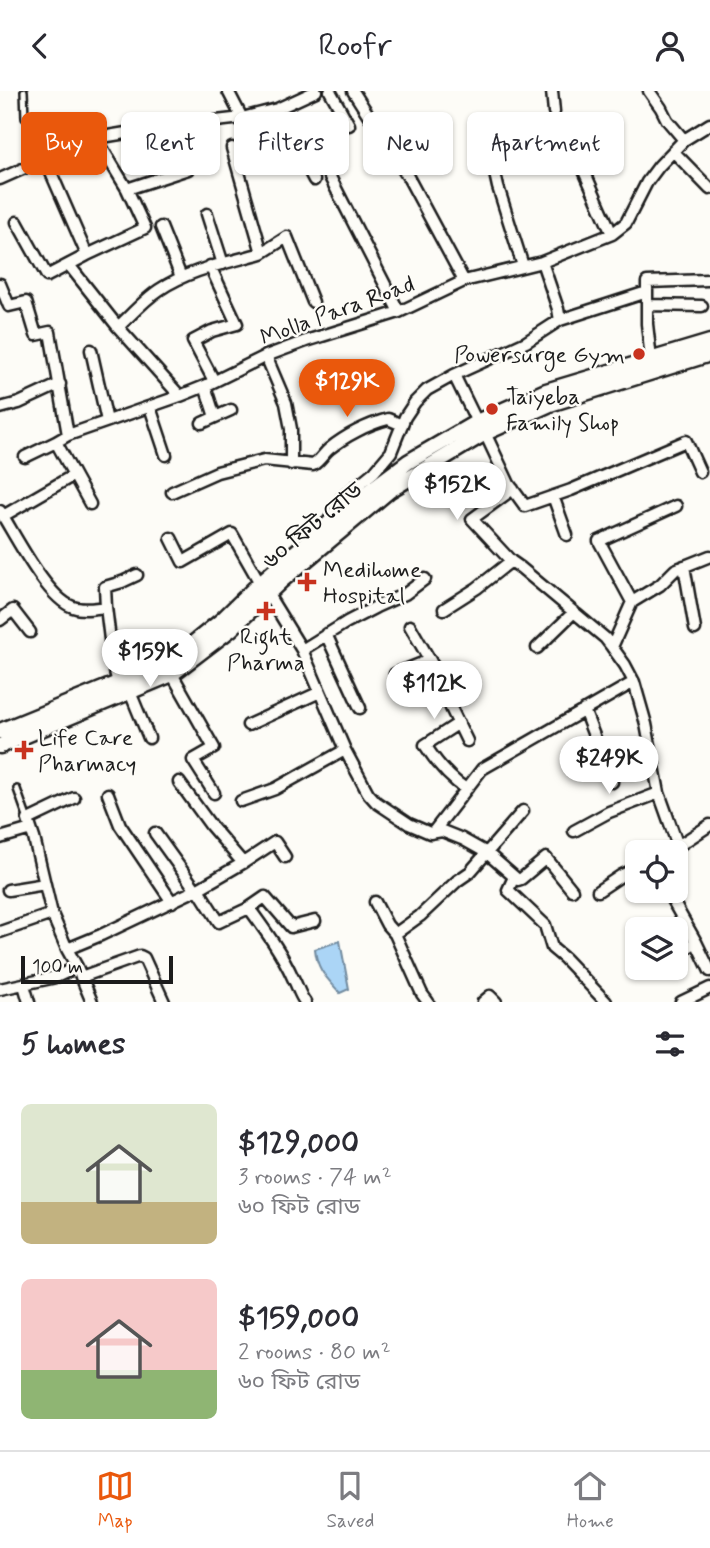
<!DOCTYPE html>
<html lang="en">
<head>
<meta charset="utf-8">
<style>
  :root { --surface:#fff; --page:#f2f2f3; --text:#2b2b33; --muted:#7c7c81; --line:#e1e1e2; --accent:#ea580c }
  body { margin:0; font-family:Mynerve,"Noto Sans Bengali",sans-serif; background:var(--page); color:var(--text); height:100vh; display:flex; flex-direction:column; font-size:26px; white-space:nowrap }
  * { box-sizing:border-box; margin:0 }
  p { font-size:23px; color:var(--muted) }
  .icon { flex:none; width:38px; height:38px; fill:none; stroke:currentColor; stroke-width:2; stroke-linecap:round; stroke-linejoin:round }
  .map { position:relative; height:911px; overflow:hidden }
  .drawer { display:flex; flex-direction:column; background:var(--surface); flex:1 }
  .drawer>* { flex:none }
  .banner { position:absolute; left:21px; top:21px; width:668px; height:63px; display:flex; gap:14px }
  .tools { position:absolute; left:625px; top:749px; display:grid; gap:14px }
  .tools a { display:grid; place-items:center; width:63px; height:63px; border-radius:10px; background:var(--surface); box-shadow:0 2px 5px #0004; font-size:35px }
  .scale { position:absolute; left:21px; bottom:18px; width:152px; box-sizing:border-box; padding-left:7px; border:4px solid #1c1c1c; border-top:0; font-size:19px; line-height:24px; white-space:nowrap; color:#1c1c1c; -webkit-text-stroke:5px #fdfcf7; paint-order:stroke }
  .price { position:absolute; translate:-50% -60px; padding:0 16px; border-radius:24px; background:#fff; color:#222; font-size:23px; line-height:46px; filter:drop-shadow(0 2px 4px #0008) }
  .price::after { content:''; position:absolute; left:50%; top:42px; width:21px; height:16px; margin-left:-10px; background:inherit; clip-path:polygon(0 0,100% 0,50% 100%) }
  .price.on { background:var(--accent); color:#fff }
  ul { padding:0; list-style:none }
  li { display:flex; align-items:center; gap:21px; height:175px; padding:0 21px }
  li span { display:grid; place-items:center; flex:none; width:196px; height:140px; border-radius:10px; color:#555 }
  li>.icon { margin-inline-start:auto }
  span .icon { width:84px; height:84px; fill:#fffc; stroke-width:1 }
  li b { font-size:30px }
  h2 { display:flex; justify-content:space-between; align-items:center; height:84px; padding:0 21px; font-size:30px }
  .pill { padding:0 24px; border-radius:10px; background:var(--surface); box-shadow:0 2px 5px #0004; font-size:24px; line-height:63px }
  .pill.on { background:var(--accent); color:#fff }
  header { display:flex; justify-content:space-between; align-items:center; height:91px; padding:0 21px; background:var(--surface); font-size:32px; font-weight:600 }
  .tab-bar { display:flex; justify-content:space-around; align-items:center; height:98px; border-top:2px solid var(--line); background:var(--surface); font-size:19px; color:var(--muted) }
  .tab-bar a { display:grid; justify-items:center; gap:4px }
  .tab-bar .on { color:var(--accent) }
  .map>svg:first-child { display:block }
</style>
</head>
<body>
<header><svg class="icon" aria-label="back" viewBox="0 0 24 24"><path d="M15 5l-7 7 7 7"/></svg>Roofr<svg class="icon" aria-label="person" viewBox="0 0 24 24"><circle cx="12" cy="8" r="4"/><path d="M4 21q1-7 8-7t8 7"/></svg></header>
<div class="map">
<svg width="710" height="911" viewBox="0 0 710 911">
  <rect width="100%" height="100%" fill="#fdfcf7"/>
  <filter id="ink" filterUnits="userSpaceOnUse"><feTurbulence type="fractalNoise" baseFrequency=".0143" numOctaves="2"/><feDisplacementMap in="SourceGraphic" scale="14" xChannelSelector="R" yChannelSelector="G"/><feConvolveMatrix kernelMatrix="1 2 1 2 8 2 1 2 1" color-interpolation-filters="sRGB"/></filter>
  <g filter="url(#ink)">
    <!-- water -->
    <path fill="#abd5f6" stroke="#728b9f" stroke-width="2" d="M340,850L349,898L340,902C326,886 317,879 315,858Z"/>
    <g fill="none" stroke-linecap="round" stroke-linejoin="round">
      <!-- lane casing -->
      <g stroke="#1c1c1c" stroke-width="10">
        <path id="lane" d="M24,0L25,27
          M17,698L28,729"/>
      </g>
      <!-- street casing -->
      <g stroke="#1c1c1c" stroke-width="15">
        <path id="street" d="M228,0L242,27
          M330,0L349,34
          M353,0L408,86L464,190
          M552,0L554,21
          M649,0L661,17L667,29L684,49
          M277,18L314,89
          M199,32L242,27L277,18L316,0
          M565,37L612,143
          M490,60L498,96L523,175
          M673,60L710,98
          M330,86L399,221
          M0,88L45,68L87,164
          M127,98L188,78
          M207,123L223,173
          M17,131L47,185L87,164L145,137L127,98L96,47L180,33
          M161,136L181,186
          M262,162L287,146L313,211
          M69,174L118,236L180,305
          M210,175L237,233L212,240L193,250L214,290
          M0,193L9,215L26,211L36,244L50,241L68,344
          M647,201V191L708,189
          M647,214L702,215
          M560,229L647,201V233L651,268
          M118,236C131,224 144,209 159,199C190,178 227,172 262,162L232,57
          M91,259L107,330
          M266,265L286,312L291,338V373
          M205,295L215,326
          M150,316L166,364
          M0,317L19,312L60,293
          M477,331L454,284L526,251L560,229L558,218L542,171
          M202,332L231,319
          M485,342L509,393L525,415L571,399L686,350L700,381
          M25,366L56,351
          M74,384L90,413
          M172,401L217,381L264,369L313,374C320,370 323,363 329,358C345,345 368,333 388,328L402,334
          M553,405L567,444
          M0,420L3,425L74,384L56,351L68,344L180,305L205,295L266,265L306,250L399,221L464,190L542,171L612,143L626,132L647,91L659,75L684,49L710,33
          M3,425C17,448 48,508 73,516C83,520 95,517 106,516L113,573L118,592
          M330,428L342,407L374,381L391,361L405,326L415,311L427,299L454,284
          M171,447L183,471L232,443L260,492
          M511,470L472,428L513,398
          M684,475L695,538
          M267,502L302,559L345,659L368,702L376,711L409,733L430,742L442,740L462,748L487,762L518,789L521,788L546,767L572,799
          M632,511L599,450L676,415
          M106,516L105,496L122,491L137,484
          M444,518L477,497L511,470L521,477L605,547L612,556
          M0,529L13,519L30,541
          M410,535L443,592L451,617L467,650
          M326,543L360,617
          M537,557L574,521
          M302,559L347,531L376,516L405,503L425,488
          M172,583L214,657L193,669L214,702
          M395,583L430,569
          M130,601L149,647
          M584,619L612,691
          M459,632L425,654C436,671 449,687 466,698
          M248,634L320,601
          M179,691L211,735L243,772L198,798
          M108,703L120,734L172,811
          M241,710L275,698L345,659
          M31,738L28,729L74,707
          M434,740L482,678L634,591
          M574,740L609,721L659,702
          M155,742L196,799
          M0,747L31,738L34,747L52,823L67,858L77,876L92,911
          M678,755L710,734
          M667,761L678,755L659,702L646,633L634,591L625,574L612,556L632,511L660,494L675,479L710,465
          M243,772L275,751L285,766
          M514,786L508,799L545,834L552,857L564,867L606,911
          M8,799L45,793
          M598,800L622,784L637,777
          M667,800L696,851L710,880
          M375,811L387,834L395,843L422,903L428,911
          M249,817L265,806L291,836L315,830
          M0,841L52,823
          M395,843L420,825L457,790L470,781L523,720
          M67,858L101,844L198,798L219,831L249,817C265,839 282,862 293,887C298,896 299,903 305,911
          M676,864L696,851
          M81,886L140,865L144,867L164,911
          M24,894L29,911
          M0,898L56,886L77,876
          M483,911L490,905L496,911
          M681,911L710,897"/>
      </g>
      <!-- secondary casing -->
      <g stroke="#1c1c1c" stroke-width="19">
        <path id="secondary" d="M0,640L145,581L175,567L221,530L260,492L348,416L408,371L477,331L546,300L710,251
          M0,655L172,583L231,538L281,490L390,399L485,342L550,313L710,263"/>
      </g>
      <!-- lane -->
      <use href="#lane" stroke="#fdfcf7" stroke-width="5"/>
      <!-- street -->
      <use href="#street" stroke="#fdfcf7" stroke-width="10"/>
      <!-- secondary -->
      <use href="#secondary" stroke="#fdfcf7" stroke-width="14"/>
    </g>
  </g>
  <!-- markers -->
  <g fill="#c8321e" stroke="#fdfcf7" stroke-width="2.5">
    <circle cx="639" cy="263" r="7"/>
    <circle cx="492" cy="318" r="7"/>
    <path d="M303.5 480.5h7v7h7v7h-7v7h-7v-7h-7v-7h7z"/>
    <path d="M262.5 509.5h7v7h7v7h-7v7h-7v-7h-7v-7h7z"/>
    <path d="M20.5 648.5h7v7h7v7h-7v7h-7v-7h-7v-7h7z"/>
  </g>
  <g text-anchor="middle" stroke-width="5" stroke-linejoin="round" paint-order="stroke">
    <!-- street labels -->
    <g font-size="23" fill="#1c1c1c" stroke="#fdfcf7">
      <text transform="translate(337 219) rotate(-20)" y="8">Molla Para Road</text>
      <text transform="translate(312 434) rotate(-40)" y="8">৬০ ফিট রোড</text>
    </g>
    <!-- poi labels -->
    <g font-size="23" fill="#1c1c1c" stroke="#fdfcf7" text-anchor="start">
      <text x="625" y="271" text-anchor="end">Powersurge Gym</text>
      <text x="506" y="313">Taiyeba<tspan x="506" dy="26">Family Shop</tspan></text>
      <text x="323" y="486">Medihome<tspan x="323" dy="26">Hospital</tspan></text>
      <text x="266" y="553" text-anchor="middle">Right<tspan x="266" dy="26">Pharma</tspan></text>
      <text x="38" y="654">Life Care<tspan x="38" dy="26">Pharmacy</tspan></text>
    </g>
  </g>
</svg>
<div class="tools">
<a><svg class="icon" aria-label="locate" viewBox="0 0 24 24"><circle cx="12" cy="12" r="6"/><path d="M12 2v4M12 18v4M2 12h4M18 12h4"/></svg></a>
<a><svg class="icon" aria-label="layers" viewBox="0 0 24 24"><path d="M12 4l9 5-9 5-9-5zM3 14l9 5 9-5"/></svg></a>
</div>
<div class="scale">100 m</div>
<b class="price on" style="left:347px;top:328px">$129K</b>
<b class="price" style="left:457px;top:431px">$152K</b>
<b class="price" style="left:150px;top:598px">$159K</b>
<b class="price" style="left:434px;top:630px">$112K</b>
<b class="price" style="left:609px;top:705px">$249K</b>
<div class="banner">
<a class="pill on">Buy</a>
<a class="pill">Rent</a>
<a class="pill">Filters</a>
<a class="pill">New</a>
<a class="pill">Apartment</a>
</div>
</div>
<section class="drawer">
<h2>5 homes<svg class="icon" aria-label="filters" viewBox="0 0 24 24"><path d="M4 7h16M4 17h16"/><circle cx="9" cy="7" r="2"/><circle cx="15" cy="17" r="2"/></svg></h2>
<ul>
<li><span style="background:linear-gradient(#dfe7d0 70%,#c2b280 0)"><svg class="icon" aria-label="home" viewBox="0 0 24 24"><path d="M3 11l9-7 9 7M6 9v11h12V9"/></svg></span><div><b>$129,000</b><p>3 rooms · 74 m²</p><p>৬০ ফিট রোড</p></div></li>
<li><span style="background:linear-gradient(#f6c9c9 65%,#8fb573 0)"><svg class="icon" aria-label="home" viewBox="0 0 24 24"><path d="M3 11l9-7 9 7M6 9v11h12V9"/></svg></span><div><b>$159,000</b><p>2 rooms · 80 m²</p><p>৬০ ফিট রোড</p></div></li>
</ul>
</section>
<nav class="tab-bar">
<a class="on"><svg class="icon" aria-label="map" viewBox="0 0 24 24"><path d="M3 6l6-2 6 2 6-2v14l-6 2-6-2-6 2zM9 4v14M15 6v14"/></svg>Map</a>
<a><svg class="icon" aria-label="saved" viewBox="0 0 24 24"><path d="M7 4h10v16l-5-4-5 4z"/></svg>Saved</a>
<a><svg class="icon" aria-label="home" viewBox="0 0 24 24"><path d="M3 11l9-7 9 7M6 9v11h12V9"/></svg>Home</a>
</nav>
</body>
</html>
